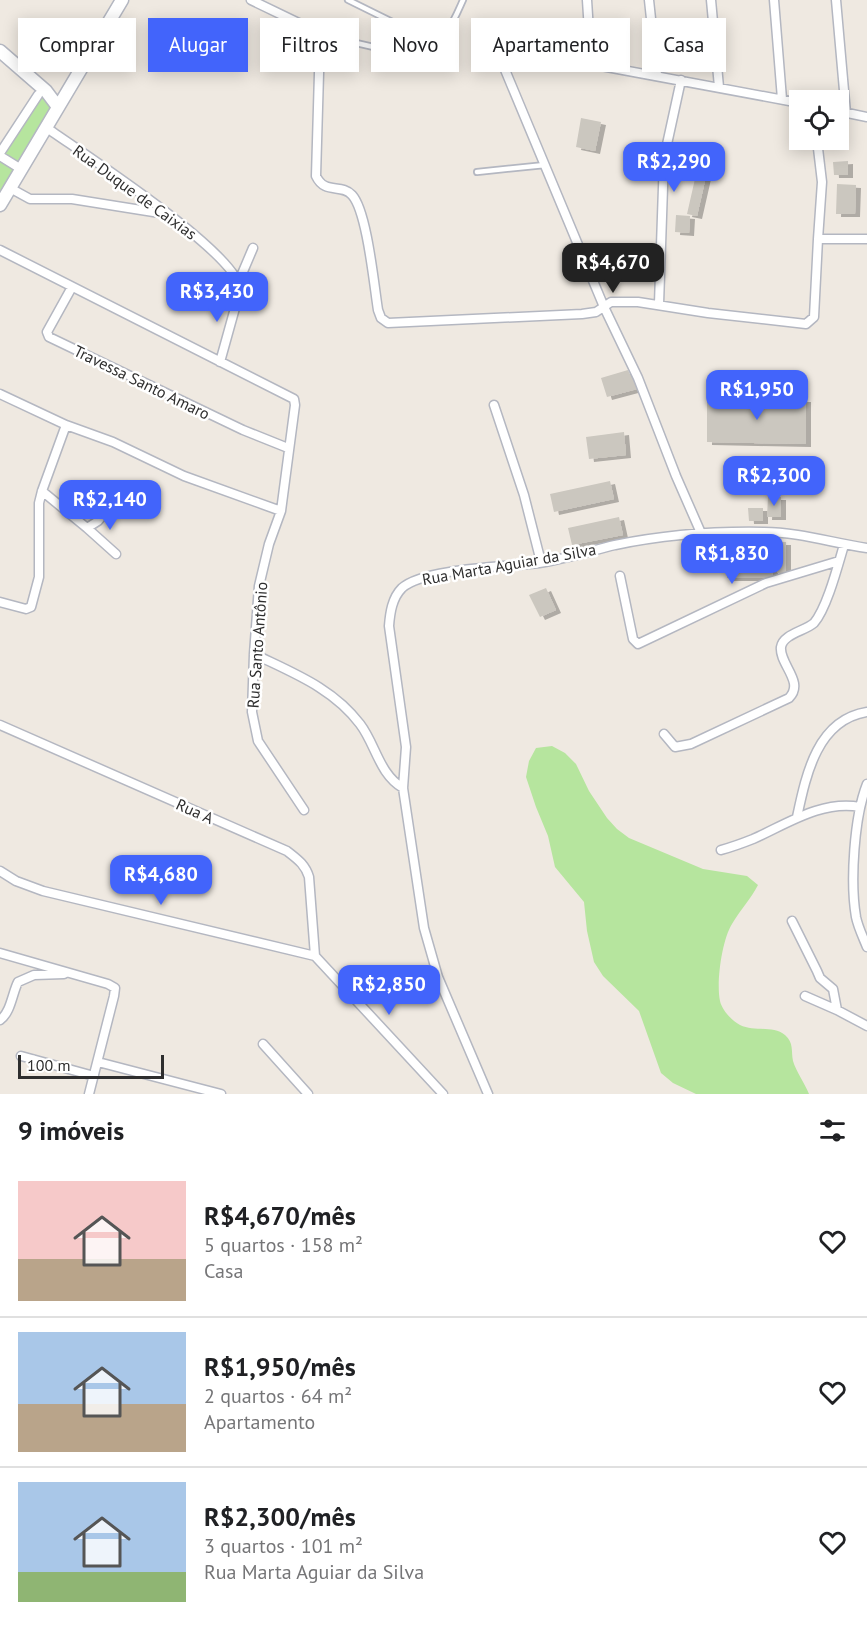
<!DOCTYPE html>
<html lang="pt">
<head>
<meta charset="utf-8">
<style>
  :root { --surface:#fff; --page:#f2f2f2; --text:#202124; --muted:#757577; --line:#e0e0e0; --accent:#4264fb }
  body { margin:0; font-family:"PT Sans",sans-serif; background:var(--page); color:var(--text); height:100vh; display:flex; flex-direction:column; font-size:22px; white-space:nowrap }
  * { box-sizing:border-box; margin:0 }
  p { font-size:20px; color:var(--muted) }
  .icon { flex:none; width:33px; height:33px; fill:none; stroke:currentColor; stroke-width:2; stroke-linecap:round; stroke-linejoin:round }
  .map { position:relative; height:1094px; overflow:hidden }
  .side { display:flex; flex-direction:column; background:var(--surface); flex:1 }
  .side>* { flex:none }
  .banner { position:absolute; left:18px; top:18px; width:831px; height:54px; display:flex; gap:12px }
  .fabs { position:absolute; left:789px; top:90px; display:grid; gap:12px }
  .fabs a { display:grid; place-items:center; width:60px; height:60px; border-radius:0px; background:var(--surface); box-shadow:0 3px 15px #0003; font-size:30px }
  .scale { position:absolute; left:18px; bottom:15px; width:146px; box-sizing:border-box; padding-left:6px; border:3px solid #2e2e2e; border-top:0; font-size:16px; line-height:21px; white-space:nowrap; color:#2e2e2e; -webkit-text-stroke:4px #fff; paint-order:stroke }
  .price { position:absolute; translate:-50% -51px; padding:0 14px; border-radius:12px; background:var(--accent); color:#fff; font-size:20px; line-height:39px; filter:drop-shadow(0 2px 3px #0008) }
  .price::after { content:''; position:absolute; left:50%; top:36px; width:18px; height:14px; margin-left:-9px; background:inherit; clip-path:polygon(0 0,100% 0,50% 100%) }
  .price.on { background:#222; color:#fff }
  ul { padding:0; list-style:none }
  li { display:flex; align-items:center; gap:18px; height:150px; padding:0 18px }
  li+li { border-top:2px solid var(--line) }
  li span { display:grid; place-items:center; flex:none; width:168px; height:120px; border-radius:0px; color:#555 }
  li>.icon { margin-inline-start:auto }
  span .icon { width:72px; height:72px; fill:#fffc; stroke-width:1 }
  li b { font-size:26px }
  h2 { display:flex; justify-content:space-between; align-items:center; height:72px; padding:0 18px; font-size:26px }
  .tag { padding:0 21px; border-radius:0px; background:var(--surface); box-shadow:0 3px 15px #0003; font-size:21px; line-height:54px }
  .tag.on { background:var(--accent); color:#fff }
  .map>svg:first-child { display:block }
</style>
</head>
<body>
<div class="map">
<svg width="867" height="1094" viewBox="0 0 867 1094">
  <defs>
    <filter id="shadow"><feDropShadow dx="5" dy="3" stdDeviation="0" flood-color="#0004"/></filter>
  </defs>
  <rect width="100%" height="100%" fill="#efe9e1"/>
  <!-- green -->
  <path fill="#b6e59e" d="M40,93L55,103L0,196V157Z
    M552,746L565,753L576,764L589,791L607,818L617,829L629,838L703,869L747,876L758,885C751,899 740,910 732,924C722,940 716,982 720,1001C722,1010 732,1021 740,1025C754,1032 773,1025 785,1035C794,1043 791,1051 793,1061C796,1071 805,1084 809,1094H696L673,1083L661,1073L639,1011L603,976L594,962L587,931L584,902L555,867L548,836L536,807L526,777L529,761L536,748Z"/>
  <!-- building -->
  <path fill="#cbc7bf" filter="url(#shadow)" d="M581,118L601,122L595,151L576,147Z
    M848,161V175H834L833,162Z
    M697,170L707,172L697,216L687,214Z
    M837,184L856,185L855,214H836Z
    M676,215L690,216L689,233L675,232Z
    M628,370L637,389L607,397L601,378Z
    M707,398L806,399V444L707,442Z
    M624,432L626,455L589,459L586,437Z
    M610,481L614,499L554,512L550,494Z
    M768,497H781V517H767Z
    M748,508H763V521H749Z
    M619,517L623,535L572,545L568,528Z
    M778,542H786V573H777Z
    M773,545V556H766V564H773V578H727L726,546Z
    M546,588L556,610L540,617L529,595Z"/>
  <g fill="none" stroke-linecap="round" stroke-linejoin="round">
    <!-- lane casing -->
    <g stroke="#b4b7c1" stroke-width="8">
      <path id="lane" d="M348,0L427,39C447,42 456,15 463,0
        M317,34L404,54
        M477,172L545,165"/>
    </g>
    <!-- street casing -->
    <g stroke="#b4b7c1" stroke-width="11">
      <path id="street" d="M251,0L307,27L320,39L316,176C325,195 341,183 352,195C367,211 374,285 378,310L381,318L388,323L582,314L596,312L611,302H638L708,313L806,324L814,317L818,239H867
        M587,0L591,63
        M649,0L657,75
        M711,0L719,87
        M774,0L782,99
        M836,0L846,113
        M838,111L867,117
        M47,128C79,151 241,255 240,290L220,362
        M817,140L822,182L818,239
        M0,153L38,95
        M0,156L21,169
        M10,188L30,199H72L166,214
        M0,250L294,399L295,405L281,511L269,544L259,586L254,654L252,712L258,741L304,810
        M239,281L253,248
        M72,287L47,332L49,337L243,430L288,448
        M659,304L664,158L681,80
        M0,394L66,425L113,442L184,476L281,511
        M494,405L524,495L541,562
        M42,491L87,528L98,521L107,510
        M87,528L116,554
        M701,533L676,476L638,378L604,307L503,65L501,56L502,51L510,49L800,103
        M620,576L633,639L638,644L766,583L839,561
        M0,602L26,609L31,607L39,577V503L42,491L66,425
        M254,654C293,673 333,688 360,724C376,745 379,774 403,788
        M0,725L287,851C297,859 305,864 309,877L315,956
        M664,734L675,747L691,744L789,698C805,682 779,664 781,647C783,634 805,631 814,623C827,608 838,565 844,545
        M867,784C854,817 850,882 856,917C858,927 863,937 867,947
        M797,817C806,775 817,720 867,712
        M721,850C732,847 743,843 753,839C787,824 821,800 860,807
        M0,871L16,881L43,891L315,956
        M792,921L817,971L820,978L833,989L837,1010
        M0,953L108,984L115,988L114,996L89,1094
        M315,956L443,1094
        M805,996L837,1010L867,1026
        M0,1020C11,1012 12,994 18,982L34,975L64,974
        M263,1044L308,1094
        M21,1056L94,1076
        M98,1062L221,1094
        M488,1094L438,977L424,928L403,788L406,747L389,626C390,613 392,598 402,588C424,568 508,567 539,563C565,559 590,551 615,545C664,535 713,531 764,532C798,532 833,543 867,548"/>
    </g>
    <!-- secondary casing -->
    <g stroke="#b4b7c1" stroke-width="15">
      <path id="secondary" d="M0,51L46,91L58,107
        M0,205L122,0"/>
    </g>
    <!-- lane -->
    <use href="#lane" stroke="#fff" stroke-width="4.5"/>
    <!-- street -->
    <use href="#street" stroke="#fff" stroke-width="8"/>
    <!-- secondary -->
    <use href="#secondary" stroke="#fff" stroke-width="12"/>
  </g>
  <g text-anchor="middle" stroke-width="5" stroke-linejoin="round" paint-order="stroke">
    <!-- street labels -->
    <g font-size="16" fill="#2e2e2e" stroke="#fff">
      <text transform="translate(135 192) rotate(36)" y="6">Rua Duque de Caixias</text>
      <text transform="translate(142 382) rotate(26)" y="6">Travessa Santo Amaro</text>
      <text transform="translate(509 564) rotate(-10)" y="6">Rua Marta Aguiar da Silva</text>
      <text transform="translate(257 645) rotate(-86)" y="6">Rua Santo Antônio</text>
      <text transform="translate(195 811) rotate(24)" y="6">Rua A</text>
    </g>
  </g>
</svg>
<div class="fabs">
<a><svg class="icon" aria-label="locate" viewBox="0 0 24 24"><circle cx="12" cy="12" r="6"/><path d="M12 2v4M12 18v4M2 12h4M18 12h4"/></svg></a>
</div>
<div class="scale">100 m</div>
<b class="price" style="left:674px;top:193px">R$2,290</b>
<b class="price on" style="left:613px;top:294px">R$4,670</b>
<b class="price" style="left:217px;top:323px">R$3,430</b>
<b class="price" style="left:757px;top:421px">R$1,950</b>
<b class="price" style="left:774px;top:507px">R$2,300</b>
<b class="price" style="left:110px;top:531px">R$2,140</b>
<b class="price" style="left:732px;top:585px">R$1,830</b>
<b class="price" style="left:161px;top:906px">R$4,680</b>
<b class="price" style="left:389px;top:1016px">R$2,850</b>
<div class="banner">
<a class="tag">Comprar</a>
<a class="tag on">Alugar</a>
<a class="tag">Filtros</a>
<a class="tag">Novo</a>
<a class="tag">Apartamento</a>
<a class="tag">Casa</a>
</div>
</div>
<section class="side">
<h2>9 imóveis<svg class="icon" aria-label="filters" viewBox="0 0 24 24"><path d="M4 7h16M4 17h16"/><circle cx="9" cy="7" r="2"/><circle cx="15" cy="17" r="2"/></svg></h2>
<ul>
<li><span style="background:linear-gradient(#f6c9c9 65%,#b9a48a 0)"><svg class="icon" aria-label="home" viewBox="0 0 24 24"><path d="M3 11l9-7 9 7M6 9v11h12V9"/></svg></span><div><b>R$4,670/mês</b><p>5 quartos · 158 m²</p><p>Casa</p></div><svg class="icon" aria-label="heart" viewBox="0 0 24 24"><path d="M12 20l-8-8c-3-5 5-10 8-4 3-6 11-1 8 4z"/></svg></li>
<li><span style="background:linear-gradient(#a9c7e8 60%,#b9a48a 0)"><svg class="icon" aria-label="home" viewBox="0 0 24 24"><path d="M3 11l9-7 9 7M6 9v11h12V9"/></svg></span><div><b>R$1,950/mês</b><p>2 quartos · 64 m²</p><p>Apartamento</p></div><svg class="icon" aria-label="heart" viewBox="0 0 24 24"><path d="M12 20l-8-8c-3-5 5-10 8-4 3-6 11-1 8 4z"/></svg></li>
<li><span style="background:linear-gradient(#a9c7e8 75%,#8fb573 0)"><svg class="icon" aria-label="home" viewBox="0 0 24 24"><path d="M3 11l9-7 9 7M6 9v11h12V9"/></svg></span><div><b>R$2,300/mês</b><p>3 quartos · 101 m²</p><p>Rua Marta Aguiar da Silva</p></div><svg class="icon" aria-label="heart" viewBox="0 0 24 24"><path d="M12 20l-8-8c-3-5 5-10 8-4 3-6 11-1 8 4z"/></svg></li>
</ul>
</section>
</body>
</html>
